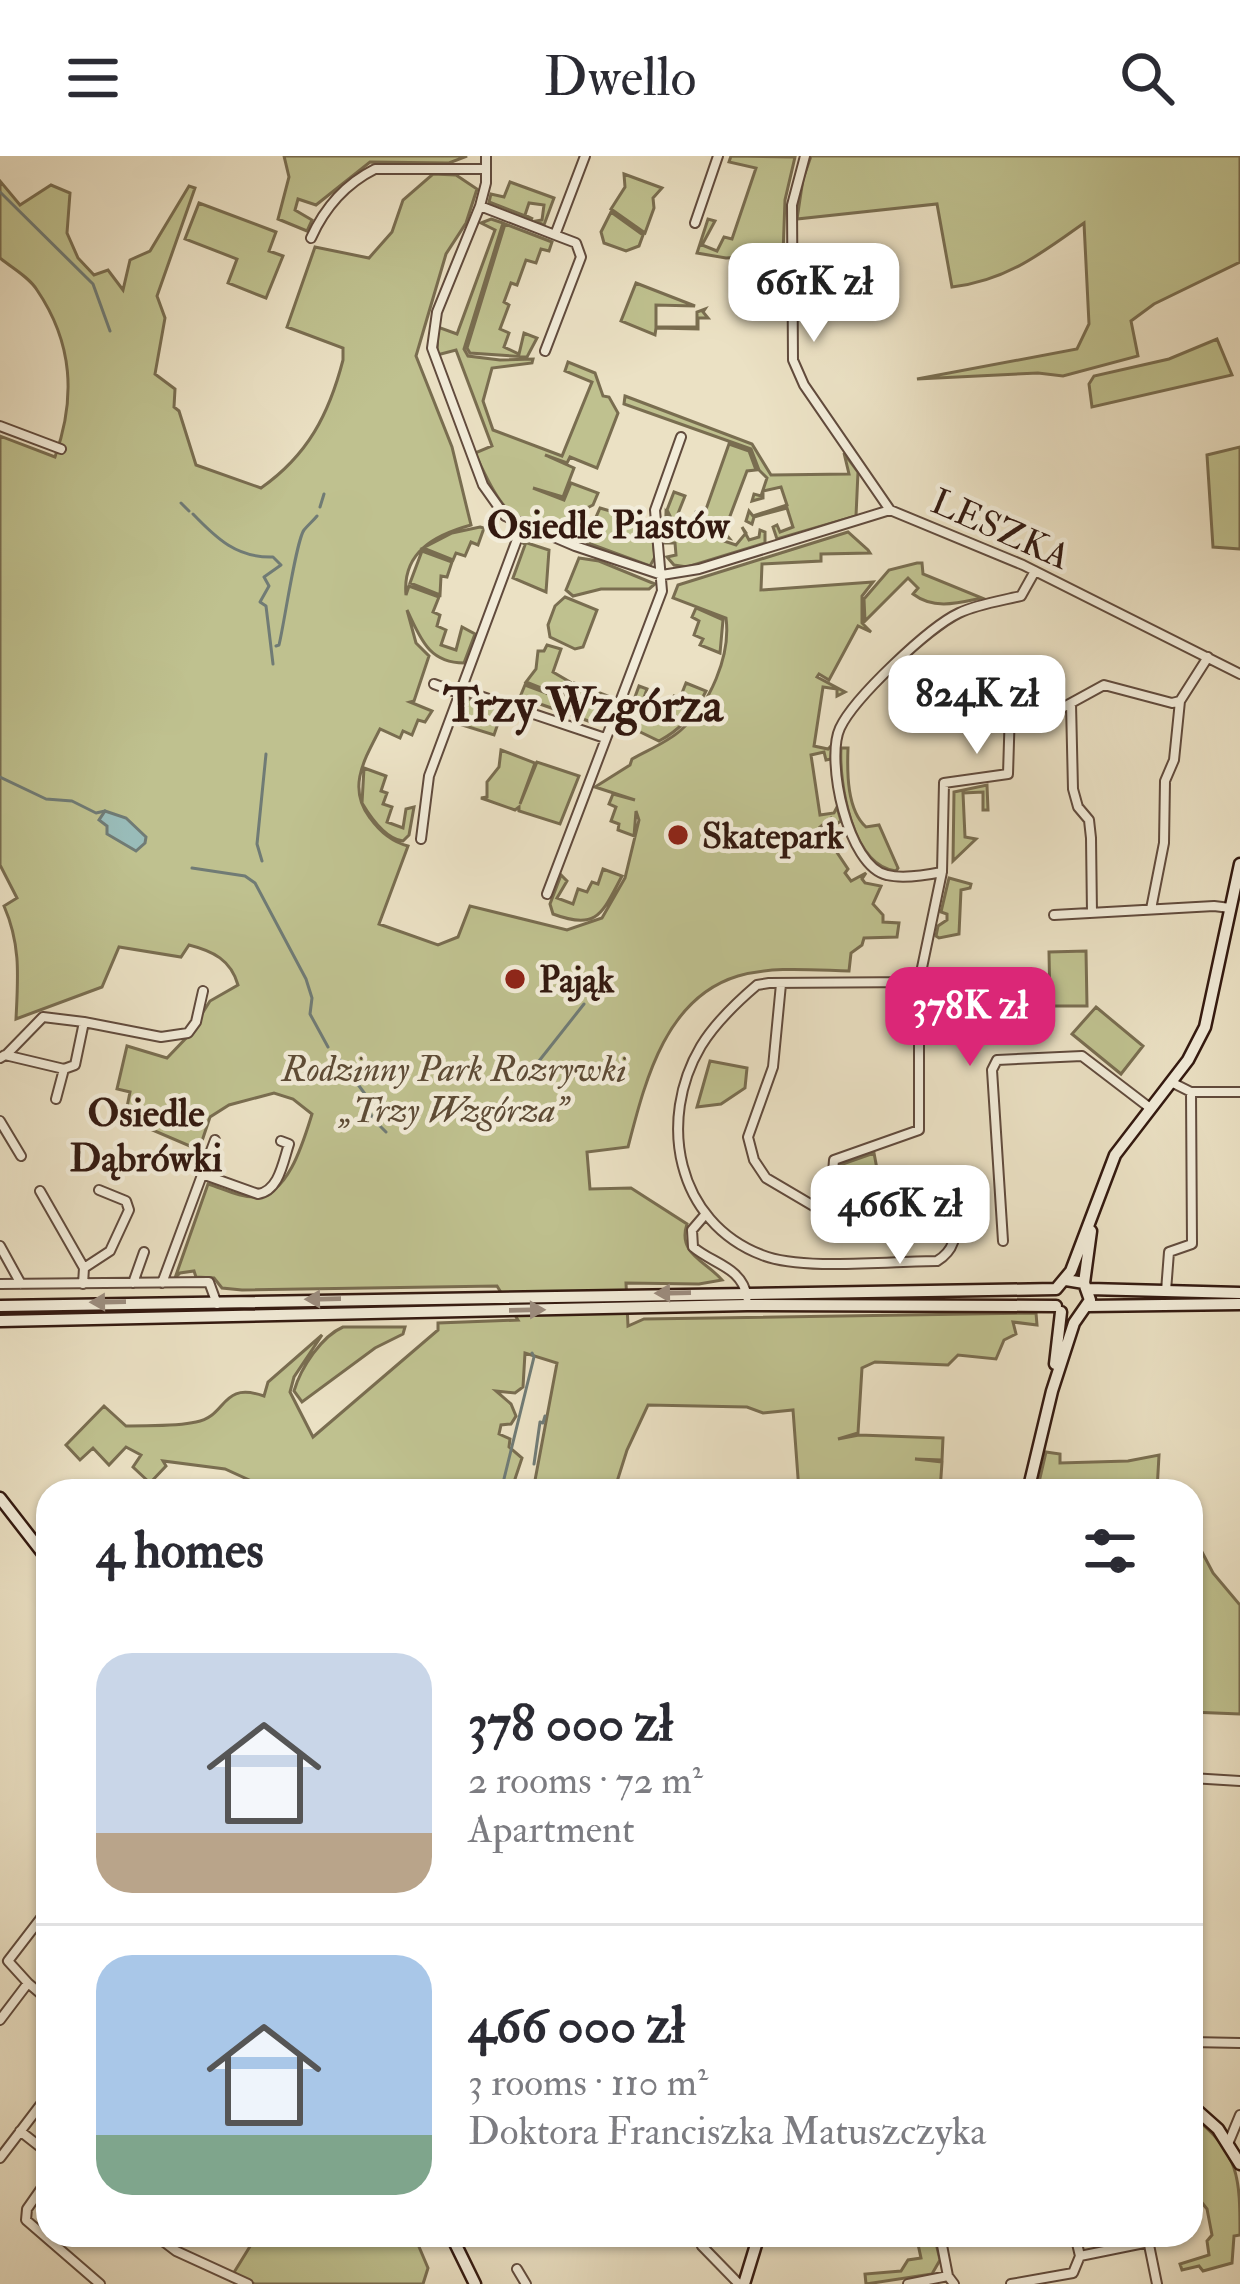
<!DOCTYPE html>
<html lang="en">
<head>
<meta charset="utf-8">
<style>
  :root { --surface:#fff; --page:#f2f2f3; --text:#2b2b33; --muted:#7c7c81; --line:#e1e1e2; --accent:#db2777 }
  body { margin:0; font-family:"IM FELL Double Pica",serif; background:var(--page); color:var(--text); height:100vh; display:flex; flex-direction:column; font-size:45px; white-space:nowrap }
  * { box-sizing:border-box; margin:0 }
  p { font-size:39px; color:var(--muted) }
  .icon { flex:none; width:66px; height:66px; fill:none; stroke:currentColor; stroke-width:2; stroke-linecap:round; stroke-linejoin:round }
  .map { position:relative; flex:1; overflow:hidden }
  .side { position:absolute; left:36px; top:1323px; width:1167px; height:768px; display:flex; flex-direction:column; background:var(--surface); border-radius:36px; box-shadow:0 3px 9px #0004 }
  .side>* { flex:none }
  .price { position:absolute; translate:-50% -102px; padding:0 27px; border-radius:24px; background:#fff; color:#222; font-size:39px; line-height:78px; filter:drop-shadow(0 3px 6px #0008) }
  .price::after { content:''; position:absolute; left:50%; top:72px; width:36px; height:27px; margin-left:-18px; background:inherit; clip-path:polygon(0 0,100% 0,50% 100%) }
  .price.current { background:var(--accent); color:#fff }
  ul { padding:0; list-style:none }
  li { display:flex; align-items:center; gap:36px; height:300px; padding:0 60px }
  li+li { border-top:3px solid var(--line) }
  li span { display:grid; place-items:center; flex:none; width:336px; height:240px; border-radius:36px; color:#555 }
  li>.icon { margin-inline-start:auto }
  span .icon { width:144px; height:144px; fill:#fffc; stroke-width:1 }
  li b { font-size:51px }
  h2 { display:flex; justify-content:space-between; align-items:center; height:144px; padding:0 60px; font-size:51px }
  header { display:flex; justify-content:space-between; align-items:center; height:156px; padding:0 60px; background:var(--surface); font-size:54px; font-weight:600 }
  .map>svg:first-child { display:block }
</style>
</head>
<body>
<header><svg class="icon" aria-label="menu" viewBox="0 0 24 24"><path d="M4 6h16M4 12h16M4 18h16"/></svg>Dwello<svg class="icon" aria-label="search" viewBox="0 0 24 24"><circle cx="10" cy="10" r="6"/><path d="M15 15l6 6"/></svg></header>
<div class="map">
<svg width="1240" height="2128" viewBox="0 0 1240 2128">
  <rect width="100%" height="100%" fill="#ebe1c4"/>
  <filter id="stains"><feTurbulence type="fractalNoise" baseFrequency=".00167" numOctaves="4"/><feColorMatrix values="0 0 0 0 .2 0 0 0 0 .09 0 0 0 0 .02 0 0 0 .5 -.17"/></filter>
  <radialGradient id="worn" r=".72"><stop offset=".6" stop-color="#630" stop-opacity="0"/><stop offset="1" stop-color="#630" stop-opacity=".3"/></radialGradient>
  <!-- green -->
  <path fill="#bfc18f" stroke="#796d50" stroke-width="3" d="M284,0H467L449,7L370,6L316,49L298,43L295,54L312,64L307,75L278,63L289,21Z
    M731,0L795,1L785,44L783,99L726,102L697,97L708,63L715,65L702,89L717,95L724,81L732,83L756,12L729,6Z
    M811,0H1240V106L1154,148L1131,165L1138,200L1063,220L1038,217L917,223L1077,193L1089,168L1084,67C1042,97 1006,125 952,131L937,48L797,63L803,23Z
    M433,18L456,19L477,33L466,67L446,98L416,200L452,291L471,369C435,379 402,396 406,439L409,430L439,441L433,456L440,459L437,470L446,474L441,489L456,494L462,471L475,478L464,507C428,507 420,481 407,454L416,487L429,500L414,545L410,546L432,555L425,566L418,564L412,579L403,575L400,582L380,573C364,604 347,632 370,662C380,676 392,686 408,690L379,768L438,789L458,781L470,750L567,774L602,762L625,722L639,664L636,655L634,680L618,674L619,668L611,665L616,651L609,648L613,638L635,644L595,631L630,609L632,603C648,594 668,586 681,574C710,548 731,500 726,462L673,442L678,429L848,376L868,394L870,397L821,398V405L762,408L761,434L873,426L862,440V467L871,476L858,470L829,524L819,518L817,521L845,536L837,540V533L823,531L814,590L828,593L832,589L831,603L826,604L824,596L811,599L820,659L834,657L837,651L841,665L836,668L831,662L820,671L848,713L845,717L851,725L866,717L862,723L865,727L881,730L873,748L883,759V766L899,767L897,781L864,782L862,789L851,797L849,815C812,814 773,810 738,820C665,842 645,926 628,991L587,996L590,1033L631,1032L687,1068C677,1098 706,1105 722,1124L699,1128L626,1127L628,1170L644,1163L1036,1157L1037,1169L1013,1166L1016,1178L1004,1184L996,1203L958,1199L948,1209L875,1206L862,1212L858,1277L838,1283L859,1279L943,1282L942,1304L915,1303L942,1306L940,1335H799L793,1254L763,1257L747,1251L648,1249L627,1294L615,1332L533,1335L557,1207L525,1197L523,1231L515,1237L496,1235L511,1248L516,1260L511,1268L501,1269L499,1278L510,1283L509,1291L522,1302L511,1335H273L225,1313L163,1305L166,1310L150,1327L133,1311L141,1299L126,1291L109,1309L93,1292L80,1304L66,1289L104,1250L126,1270C148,1269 174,1271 196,1266C228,1260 220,1225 264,1240L268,1226L322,1179L294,1221L290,1236L313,1281L438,1174V1167L518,1164L497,1130L242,1134L222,1132L214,1122L196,1121L194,1115L180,1117L175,1122L208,1028C222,1032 241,1042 256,1041C288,1039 303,987 312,958L293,943L274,937L229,949L210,961L199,994L148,972L123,971L130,936L117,933L127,890L167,902L188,880L210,845L238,829C231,804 213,795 189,789L181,801L119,791L102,831L16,863C18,821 21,789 4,750L17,742L0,709V280L55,301C76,242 73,187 37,134C29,121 12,112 0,102V25L20,49L51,29L70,37L67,77L78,102L94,119L108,114L123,134L130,104L150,95L189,30L195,32L157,140L165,162L155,218L175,233L174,251L179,255L196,309L261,332C308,299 329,258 343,204V192L287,171L315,91L369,102L392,76L403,44Z
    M624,18L662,32L653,42L654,52L645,77L611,53L625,31Z
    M510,26L554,42L544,69L536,65L542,64L544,49L529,47L525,59L533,63L489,46L491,38L504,41Z
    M199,47L276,76L269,95L283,100L266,142L228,127L237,103L185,83Z
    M611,56L643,79L639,90L626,95L604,87L601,76Z
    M491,63L503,67L464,193L468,200L500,204L533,203L532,207L492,212L483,245L493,274L562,300L592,226L565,215L568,206L595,217L603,240L609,241L618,257L597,312L570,301L567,307L545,299L574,312L563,341L533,332L564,344L571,327L598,337L593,349L581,355L564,375C558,373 552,374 546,373C505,368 490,330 475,297L492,290L456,194L437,199L438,171L457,178L495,74L481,67Z
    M505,68L552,86L549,95L541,93L536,107L526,104L517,129L511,127L504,146L509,149L500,173L509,177L504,191L519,198L524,177L537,182L527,201L470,197L467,192Z
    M636,127L695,150L656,149V171H697V156L705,153L703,156L708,162H698V173L656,172L655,179L621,165Z
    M1217,183L1232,219L1092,251L1089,228L1094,220L1169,203Z
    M625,240L752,288L771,319L849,318L844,297L858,316L856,360L777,383L773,371L777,369L780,376L793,371L787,352L754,361L752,368L746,365L749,355L753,360L787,349L781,331L763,335V342L752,345L754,338L761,340L767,322L759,314L751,293L624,248Z
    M729,288L749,295L756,314L747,315L724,376L729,382L673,366L667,354L674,336L685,340L675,365L690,370L696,356L704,359Z
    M1240,291V393L1213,391L1207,299Z
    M600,352L651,367L655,401L650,410L585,386Z
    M666,357L672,368L736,389L746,377L742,371L749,384L759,381L760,374L765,376V387L687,411L674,409L667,401L676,399L675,387H665Z
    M480,371L484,372L478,389L471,386L465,400L456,397L453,404L423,392L452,377Z
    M521,385L549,394L546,436L513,422L525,389Z
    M422,395L452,406L447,421L441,420L440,439L410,427Z
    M579,402L599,405L655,428L649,433H601L573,440L566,434Z
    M917,407H922L923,418L982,442C958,447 934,454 913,438L918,432L908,422L865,465L864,443L889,414Z
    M565,441L597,454L583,491L575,493L550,481L548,469L555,450Z
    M696,452L723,464L720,497L700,489L703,483L694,479L699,465L692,461Z
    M547,489L561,493L553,516L570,526L561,540L526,526L536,513L538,495H544Z
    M574,527L608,540L597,568L520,541L525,529L562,543Z
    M686,527L706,535C696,556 680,574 659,585L632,572L628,560L639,530L647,533L639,556L654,562L660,547L669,551L674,540L680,542Z
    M466,542L503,553L494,579L459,568L465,552L460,550Z
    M841,592H848C847,617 847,654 866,671L879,669L898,712L896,715C852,710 839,627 841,592Z
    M501,594L535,607L520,648L537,606L579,620L560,668L519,655V651L515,654L481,642L487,641V626L499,611Z
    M364,612L386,620L381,635L387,637L383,648L392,651L387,666L403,672L406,653L414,651L409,679L403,685C386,683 371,662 362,647Z
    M987,629L988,654H983V636L963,637L965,681L976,683L953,705L954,636Z
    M603,713L622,720C602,757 598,775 553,758L550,748L561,719L567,725L557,742L573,748L578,733L587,736L592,726L598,728Z
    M949,722L971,728L970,732L961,734L959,778L939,782L936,780L938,770L947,764V758L941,756Z
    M1086,795L1087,850H1050L1049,796Z
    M1096,851L1143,890L1121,918L1072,878Z
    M710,905L747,912L745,932L721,948L697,951Z
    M874,997L877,1013L863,1020L873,1046L837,1043V1010Z
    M343,1171H405L403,1178L375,1192L302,1246L294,1235C301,1211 322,1180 343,1171Z
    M1046,1296L1060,1298V1307L1128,1305L1159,1299L1157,1335H1037Z
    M1191,1375L1213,1417L1240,1449V1558L1191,1556Z
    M1191,1959C1240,1996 1240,2023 1240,2079L1234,2080L1232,2107L1203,2115L1199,2110L1182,2114L1180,2108L1209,2099L1207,2085L1212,2079L1207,2053L1191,2033Z
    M257,2079H414L428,2112L423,2128H255L233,2118Z
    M916,2079H934L940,2104L932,2118L866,2128L865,2118L901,2115L908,2104L921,2102Z"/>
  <!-- water -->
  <path fill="#99bcb9" stroke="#707b75" stroke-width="3" d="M105,655L126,662L146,681L145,687L136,695L107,678V670L99,664Z"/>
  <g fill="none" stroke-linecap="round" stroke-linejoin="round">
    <!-- stream -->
    <path stroke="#707b75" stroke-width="3" d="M0,36L93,128L110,175
      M181,347L189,355
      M320,351L324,338
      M193,358C217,383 237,402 273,401L281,409L264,421L269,430L260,446L266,450L273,508
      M276,490L279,489C284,469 296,385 304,374C308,369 313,365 317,360
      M0,621L46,643L72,645L96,657L105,655
      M262,705L257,688L266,598
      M192,712L245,720L255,727L306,823L312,842L310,858L328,891
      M591,842L599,836
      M334,896L365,938L372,962L386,976
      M535,910L584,848
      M534,1308L540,1266L543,1267L545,1260
      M501,1335L534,1201L532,1197"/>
    <!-- street casing -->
    <g stroke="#614b3d" stroke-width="12">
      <path id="street" d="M486,0V27L480,50L437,156L432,192L483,329L505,360L575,390L662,419L699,413L890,354
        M805,0L792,49L793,204L804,229L890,354L1023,409L1240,518
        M480,50L555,79L585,0
        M695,67L718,0
        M311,82C325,51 345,28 375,13H486
        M545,195L581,101L576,87L555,79
        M0,270L61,293
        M1035,415L1021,440C1000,445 978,448 959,457C929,471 854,542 840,572C825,604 848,711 887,719C903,723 927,719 942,716L944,627L1008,618L1010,553L1062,552L1104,529L1172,547L1180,545L1208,501
        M434,528L461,538
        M462,534L605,582
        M1071,548L1073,633L1078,651L1089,664L1091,682L1092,757
        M421,683L429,620L522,370
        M547,738L662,435L655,354L681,281
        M1151,753L1164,687L1165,625L1174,604L1180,545
        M1054,759L1214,750L1230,752
        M781,828L773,911L748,981L754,1004L766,1022L822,1055L859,1060L949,1062C961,1078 952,1096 937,1105C892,1105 801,1115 762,1099C676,1066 657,964 701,890C715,867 737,846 757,829L769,827L919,826
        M6,899L43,861L84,866
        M0,902L5,899L64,913L75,909L84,866L161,881L188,877L196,866L203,835
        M1171,926L1191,936H1240
        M56,943L64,913
        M0,965L21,1000
        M202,1018L258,1038C279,1035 283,1006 289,988L281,985
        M40,1035L84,1112L83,1128
        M830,1056L834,1004L919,974V826L942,716
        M704,1060L692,1074L693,1091C713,1108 742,1111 747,1141
        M1003,1085L992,914L997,904L1082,900L1150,952
        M0,1090L21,1128
        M84,1112L110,1095L129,1054L126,1045L99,1034
        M133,1127L144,1096
        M162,1127L215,984
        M0,1128L209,1126L217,1148
        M1166,1135L1169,1096L1192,1088L1191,936
        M1191,1622L1240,1625
        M28,1827L48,1844
        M0,1864L28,1827L8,1805L48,1753
        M1191,1886L1240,1887
        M20,1975L48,1997
        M1228,1988L1240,1959
        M0,2002L48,1939
        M48,2023L27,2053L26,2064L100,2128
        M155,2079L176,2095L248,2128
        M697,2079L702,2090L739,2128
        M940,2079L948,2120L954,2128
        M1075,2079L1080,2100
        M1147,2079L1157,2128
        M1080,2100L1149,2086
        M517,2113L526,2128
        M908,2128L948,2120
        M1011,2128L1073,2117L1080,2100"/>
    </g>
    <!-- secondary casing -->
    <g stroke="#331910" stroke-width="15">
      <path id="secondary" d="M1084,1127L1091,1075
        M1056,1133L1071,1115L1115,999L1188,904L1205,871L1240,708
        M1089,1133L1240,1137
        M0,1150L1056,1133
        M1088,1150L1240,1148
        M0,1165L747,1149L1056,1150
        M1055,1208L1061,1156
        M1028,1335L1052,1235L1074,1167L1090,1144L1084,1127L1066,1124
        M0,1342L48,1404
        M1191,1949L1218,1973L1240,2008
        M451,2079L475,2128
        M744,2128L759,2079"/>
    </g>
    <!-- street -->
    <use href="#street" stroke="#f2ecd9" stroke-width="8"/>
    <!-- secondary -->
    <use href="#secondary" stroke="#f2ecd9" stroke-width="10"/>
  </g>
  <!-- one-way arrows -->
  <defs><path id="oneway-solid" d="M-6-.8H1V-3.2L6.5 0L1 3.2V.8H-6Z" transform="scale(3)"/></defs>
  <g fill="#9c8d7f">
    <use href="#oneway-solid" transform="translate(673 1137) rotate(179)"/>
    <use href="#oneway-solid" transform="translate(323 1143) rotate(179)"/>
    <use href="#oneway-solid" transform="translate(108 1146) rotate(179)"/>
    <use href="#oneway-solid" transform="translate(527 1154) rotate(-1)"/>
  </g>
  <!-- markers -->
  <g fill="#8f2418" stroke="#f2ecd9" stroke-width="4.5">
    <circle cx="678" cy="679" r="12"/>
    <circle cx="515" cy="823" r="12"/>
  </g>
  <g text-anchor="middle" stroke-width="9" stroke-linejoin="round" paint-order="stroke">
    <!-- street labels -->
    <g font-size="36" fill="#331910" stroke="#f2ecd9">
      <text transform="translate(1001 372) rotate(24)" y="13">LESZKA</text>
    </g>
    <!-- poi labels -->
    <g font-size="36" font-weight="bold" fill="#331910" stroke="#f2ecd9" text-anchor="start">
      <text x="702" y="692">Skatepark</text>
      <text x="539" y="836">Pająk</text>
    </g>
    <!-- park labels -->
    <g font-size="36" font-style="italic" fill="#5d4b36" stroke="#f2ecd9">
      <text x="454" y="925">Rodzinny Park Rozrywki<tspan x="454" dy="41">„Trzy Wzgórza”</tspan></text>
    </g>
    <!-- neighbourhood labels -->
    <g font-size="39" font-weight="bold" fill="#331910" stroke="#f2ecd9">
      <text x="608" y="382">Osiedle Piastów</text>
      <text x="146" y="970">Osiedle<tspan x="146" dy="45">Dąbrówki</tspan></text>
    </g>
    <!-- district labels -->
    <g font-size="48" font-weight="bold" fill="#331910" stroke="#f2ecd9">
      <text x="583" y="565">Trzy Wzgórza</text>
    </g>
  </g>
  <rect width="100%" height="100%" filter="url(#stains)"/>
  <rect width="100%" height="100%" fill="url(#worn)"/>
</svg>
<b class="price" style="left:814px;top:189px">661K zł</b>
<b class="price" style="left:977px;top:601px">824K zł</b>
<b class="price current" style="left:970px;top:913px">378K zł</b>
<b class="price" style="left:900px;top:1111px">466K zł</b>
<section class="side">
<h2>4 homes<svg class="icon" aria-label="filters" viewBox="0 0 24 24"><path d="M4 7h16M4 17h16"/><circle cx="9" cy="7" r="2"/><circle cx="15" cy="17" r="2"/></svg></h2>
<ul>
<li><span style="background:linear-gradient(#c9d6e8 75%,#b9a48a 0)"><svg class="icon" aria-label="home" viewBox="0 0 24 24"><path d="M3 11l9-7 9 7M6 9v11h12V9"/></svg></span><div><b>378 000 zł</b><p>2 rooms · 72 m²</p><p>Apartment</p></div></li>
<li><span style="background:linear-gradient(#a9c7e8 75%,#7fa58c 0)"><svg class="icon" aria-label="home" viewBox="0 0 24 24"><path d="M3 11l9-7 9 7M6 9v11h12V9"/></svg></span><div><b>466 000 zł</b><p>3 rooms · 110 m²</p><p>Doktora Franciszka Matuszczyka</p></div></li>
</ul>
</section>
</div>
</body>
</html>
